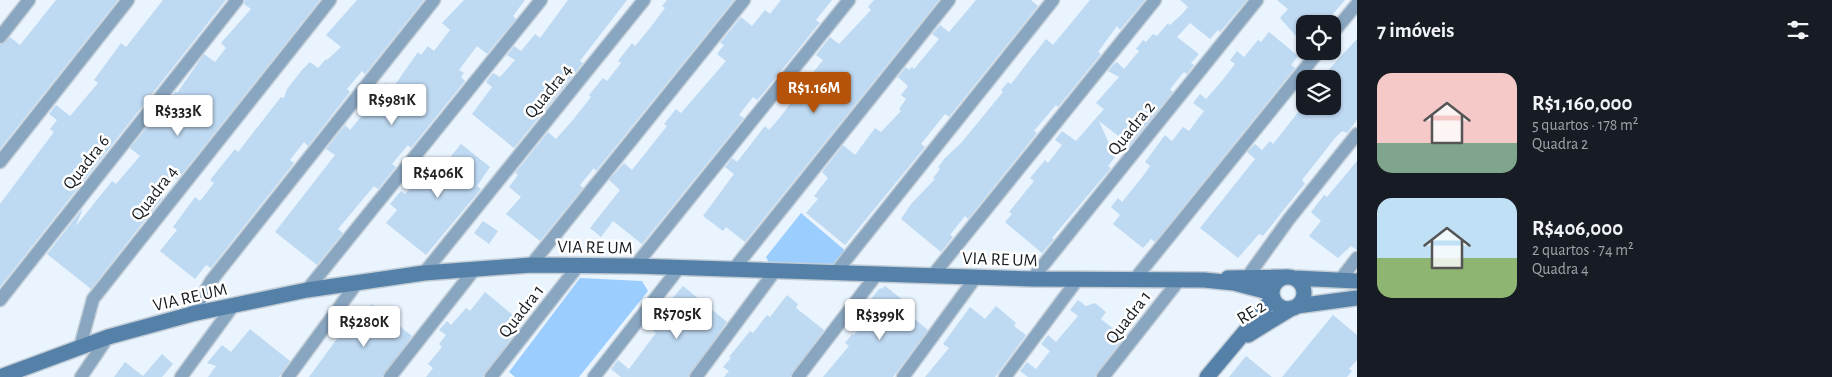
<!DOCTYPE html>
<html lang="pt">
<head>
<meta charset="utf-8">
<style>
  :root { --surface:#171b24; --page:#242831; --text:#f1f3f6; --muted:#9ea1a6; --accent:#b45309 }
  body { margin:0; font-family:"Alegreya Sans",sans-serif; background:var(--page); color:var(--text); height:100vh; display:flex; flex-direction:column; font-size:19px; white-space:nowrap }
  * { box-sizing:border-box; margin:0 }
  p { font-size:16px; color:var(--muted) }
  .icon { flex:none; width:28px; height:28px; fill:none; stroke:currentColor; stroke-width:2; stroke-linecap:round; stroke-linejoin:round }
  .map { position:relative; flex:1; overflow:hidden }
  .sheet { display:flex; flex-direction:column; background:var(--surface); width:475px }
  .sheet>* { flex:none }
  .fabs { position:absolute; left:1296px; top:15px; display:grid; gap:10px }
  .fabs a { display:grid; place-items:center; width:45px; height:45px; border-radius:10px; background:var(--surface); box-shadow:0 1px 4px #0004; font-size:25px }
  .price { position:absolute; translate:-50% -42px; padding:0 11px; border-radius:5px; background:#fff; color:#222; font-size:16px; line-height:32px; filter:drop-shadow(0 1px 2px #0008) }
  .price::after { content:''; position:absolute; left:50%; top:30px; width:15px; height:11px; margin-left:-8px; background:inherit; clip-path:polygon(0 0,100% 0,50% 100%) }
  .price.active { background:var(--accent); color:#fff }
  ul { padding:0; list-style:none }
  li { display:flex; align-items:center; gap:15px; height:125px; padding:0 20px }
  li span { display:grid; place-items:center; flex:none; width:140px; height:100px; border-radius:15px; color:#555 }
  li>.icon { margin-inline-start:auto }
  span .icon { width:60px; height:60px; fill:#fffc; stroke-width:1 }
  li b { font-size:21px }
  h2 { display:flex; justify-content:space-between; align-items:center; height:60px; padding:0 20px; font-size:21px }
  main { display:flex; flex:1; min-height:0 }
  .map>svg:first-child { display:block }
</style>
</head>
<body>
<main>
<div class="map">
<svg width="1357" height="377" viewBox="0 0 1357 377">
  <rect width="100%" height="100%" fill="#e9f4fe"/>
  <!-- green -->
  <path fill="#9bcdfe" d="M801,213L848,253L835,266L770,265L766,257Z
    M580,278L642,281L648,291L579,377H515L509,372Z"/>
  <!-- building -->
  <path fill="#bed9f2" d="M56,0H118L0,149V45L10,37L20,45Z
    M163,0H226L0,287V204L54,132L50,129L57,120L49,114L56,105L70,116L98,83L94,80L121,43L126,47Z
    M245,0H320L178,179L172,177L162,190L159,195L163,197L91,289L47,254L83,208L76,226L112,181L116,184L140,156L130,148L176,91L177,93L204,54L215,62L226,48L221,43L251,9L244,4Z
    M357,0H424L365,74L362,71L347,89L350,92L308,146L304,142L290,160L294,163L211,268L206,265L195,279L160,251L177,230L173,227L195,197L200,201L214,183L210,180L235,149L238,152L281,97L284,98L287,89L302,70L310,62L318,68L326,59L327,60L341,47L326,35Z
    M464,0H525L513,16L516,19L487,54L477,46L459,70L464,73L461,77L465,81L411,148L408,145L392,164L396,167L378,189L374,186L338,229L343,233L317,265L275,232L335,155L326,149L345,125L350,130L365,112L363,110L385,83L392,89L418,52L421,55L428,46L434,51L450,30L442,23Z
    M568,0H627L580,61L583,63L514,148L472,114L492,87L486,82L493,73L500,77L515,60L507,55L514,46L521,51L535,34L540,38Z
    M667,0H734L596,171L594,168L580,185L583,188L540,241L506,214L521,197L509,187L518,175L515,173L548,132L556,139L572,121L591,97L589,95L603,78L607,81L621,63L618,61L632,43L635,46L650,28L665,8L662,6Z
    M781,0H832L816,20L820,23L817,26L765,91L757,100L753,97L739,115L744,118L642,244L613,221L601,237L590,228L620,190L609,180L624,163L632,170L667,126L664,124L676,109L681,113L726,61L717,54L724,45L720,43L741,17L752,26L765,10L770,14Z
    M874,0H939L745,242L726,227L723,231L703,216L734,174L725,167L732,158L737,162L765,126L769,130L782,115L802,87L794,81L801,72L808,79L823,60L816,55L830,37L839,44L871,10L868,7Z
    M976,0H1031L1038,6L949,117L945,114L921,144L925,147L845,245L806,213L818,199L814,196L828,178L822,172L843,145L855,155L875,128L881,132L901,111L899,109L906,99L901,95L908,86L898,77L906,67L909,70L912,67L914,69L939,39L932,34L940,25L949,32Z
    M1090,0H1145L1120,30L1117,26L1098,52L1101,54L1058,107L1056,105L1034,131L1037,133L968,219L965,216L950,235L953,237L941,252L901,219L911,204L935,179L933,178L940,169L938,167L945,158L961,143L1003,92L1001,90L1008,82L1011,84L1046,39L1053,45Z
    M1180,0H1247L1220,32L1218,30L1210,39L1190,23L1177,37L1199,54L1191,63L1194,65L1187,74L1184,72L1170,89L1173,92L1130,145L1099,121L1115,157L1108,166L1111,168L1052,238L1054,239L1042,253L1005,222L1012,214L1009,212L1034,181L1030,178L1045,160L1048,163L1062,145L1055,140L1062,131L1076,141L1104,109L1096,103L1119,77L1108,71L1114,64L1117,62L1124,69L1139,51L1136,49L1143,40L1146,42L1153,34L1157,36L1168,23L1170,25L1181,15L1188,7Z
    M1277,0H1345L1332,15L1335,18L1330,24H1305V46L1280,18L1288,9Z
    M1269,32L1298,56L1291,65L1295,68L1155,242L1151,239L1143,248L1113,224L1120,215L1111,207L1118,198L1122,202L1143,176L1150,166L1145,162L1165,135L1172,141L1183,127L1189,131L1204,111L1193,103L1200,94L1206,99L1221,82L1235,64L1230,60L1237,51L1244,57L1258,40L1261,42Z
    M1357,39V120L1347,133L1342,131L1335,138L1302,180L1305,184L1298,192L1263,236L1259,234L1238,258L1200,228L1255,159L1247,152L1255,144L1262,150L1270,141L1273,144L1303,106H1332V79H1320Z
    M461,144L490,167L477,186L481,189L426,255L386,223L397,210L390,204L401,191L405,194L432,165L439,171Z
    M1357,161V250L1351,246L1338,258L1309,236L1321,221L1311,212L1324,195L1327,197Z
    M483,221L498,231L489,244L474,233Z
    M683,286L727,322L688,377H621L611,369L618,360L629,369L656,333L653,331L667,313L673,304L670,301Z
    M885,286L903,300L899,306L928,330L893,377H823L849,346L845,343L852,334L854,335L875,309L867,304L880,288L882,289Z
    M485,292L520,321L514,329L516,332L483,377H426L433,368L428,364L442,347L439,344L446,335L439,330L447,321L451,325L466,308L470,311Z
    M787,295L798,304L796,308L824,330L790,377H724L729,371L723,367L731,358L729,357L750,331L753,333L767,315L770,317Z
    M1078,300L1086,306L1095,303L1106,312L1101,319L1124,337L1095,377H1028L1020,371L1027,362L1036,369L1050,351L1041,344L1048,335L1056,342L1078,316L1070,310Z
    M372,304L412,336L382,377H309L342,332L338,328L345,319L354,326Z
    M996,306L1016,323L1014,326L1026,335L995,377H925L949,348L943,344L970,307L985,319Z
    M1333,315L1357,335V360L1349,369L1352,371L1347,377H1282Z
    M250,329L290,361L279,377H208L216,366L207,363L222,345L231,352Z
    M162,354L173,364L162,377H114L125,362L143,376Z
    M1246,356L1272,377H1229Z"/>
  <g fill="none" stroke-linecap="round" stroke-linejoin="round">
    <!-- street casing -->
    <g stroke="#c3cdd6" stroke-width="15">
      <path id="street" d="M1332,34L1357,4
        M0,37L29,0
        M0,162L128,0
        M531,265L744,0
        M635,266L849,0
        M733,270L949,0
        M836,272L1053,0
        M424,273L644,0
        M933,275L1155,0
        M1248,276L1289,219L1357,134
        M1032,279L1257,0
        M1134,280L1319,51
        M1340,280L1357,258
        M307,290L541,0
        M0,300L237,0
        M192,314L211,281L434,0
        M80,347L93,299L330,0
        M81,377L108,337
        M181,377L233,306
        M288,377L357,283
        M390,377L474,270
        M491,377L578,266
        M594,377L679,268
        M696,377L775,271
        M798,377L877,274
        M903,377L976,277
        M1005,377L1078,279
        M1103,377L1180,279"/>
    </g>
    <!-- secondary casing -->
    <g stroke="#c3cdd6" stroke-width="18">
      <path id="secondary" d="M1272 293a16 16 0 1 1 32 0a16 16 0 1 1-32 0Z
        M1228,278L1287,277
        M1294,278L1357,281
        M1297,306L1357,298
        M1248,335L1292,308
        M0,377L108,337L192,314L307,290L424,273L531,265L635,266L1032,279L1204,280L1234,283L1272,293
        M1207,377L1273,298"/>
    </g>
    <!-- street -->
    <use href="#street" stroke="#89a6c1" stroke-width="12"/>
    <!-- secondary -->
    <use href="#secondary" stroke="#5580a8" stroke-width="15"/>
  </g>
  <g text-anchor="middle" stroke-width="5" stroke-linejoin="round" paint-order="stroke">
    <!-- street labels -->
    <g font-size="18" fill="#181d21" stroke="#fff">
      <text transform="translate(548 91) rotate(-51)" y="6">Quadra 4</text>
      <text transform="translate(1131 128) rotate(-51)" y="6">Quadra 2</text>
      <text transform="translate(86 162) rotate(-52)" y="6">Quadra 6</text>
      <text transform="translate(154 193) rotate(-52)" y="6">Quadra 4</text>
      <text transform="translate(595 247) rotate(1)" y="6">VIA RE UM</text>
      <text transform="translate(1000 259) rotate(2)" y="6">VIA RE UM</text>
      <text transform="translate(190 297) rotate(-13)" y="6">VIA RE UM</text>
      <text transform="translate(521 311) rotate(-52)" y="6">Quadra 1</text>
      <text transform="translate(1251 312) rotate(-32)" y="6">RE 2</text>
      <text transform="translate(1128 317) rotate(-52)" y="6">Quadra 1</text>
    </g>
  </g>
</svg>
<div class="fabs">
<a><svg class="icon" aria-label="locate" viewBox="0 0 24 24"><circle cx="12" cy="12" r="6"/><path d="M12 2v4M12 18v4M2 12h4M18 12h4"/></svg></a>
<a><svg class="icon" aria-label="layers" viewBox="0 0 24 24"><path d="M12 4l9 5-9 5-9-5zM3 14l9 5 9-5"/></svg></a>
</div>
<b class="price active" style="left:814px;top:114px">R$1.16M</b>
<b class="price" style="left:392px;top:126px">R$981K</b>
<b class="price" style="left:178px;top:137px">R$333K</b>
<b class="price" style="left:438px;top:199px">R$406K</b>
<b class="price" style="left:677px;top:340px">R$705K</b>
<b class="price" style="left:880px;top:341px">R$399K</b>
<b class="price" style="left:364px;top:348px">R$280K</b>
</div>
<section class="sheet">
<h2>7 imóveis<svg class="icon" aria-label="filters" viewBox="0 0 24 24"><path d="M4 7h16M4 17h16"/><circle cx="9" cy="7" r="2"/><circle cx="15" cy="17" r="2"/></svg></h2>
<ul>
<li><span style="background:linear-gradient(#f6c9c9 70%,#7fa58c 0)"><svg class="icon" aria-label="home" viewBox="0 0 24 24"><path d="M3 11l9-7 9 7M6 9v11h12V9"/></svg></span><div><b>R$1,160,000</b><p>5 quartos · 178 m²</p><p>Quadra 2</p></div></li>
<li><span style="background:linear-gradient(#bfe0f5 60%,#8fb573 0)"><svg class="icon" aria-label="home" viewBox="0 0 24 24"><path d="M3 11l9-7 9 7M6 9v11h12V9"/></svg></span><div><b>R$406,000</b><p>2 quartos · 74 m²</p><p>Quadra 4</p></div></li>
</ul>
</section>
</main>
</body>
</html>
